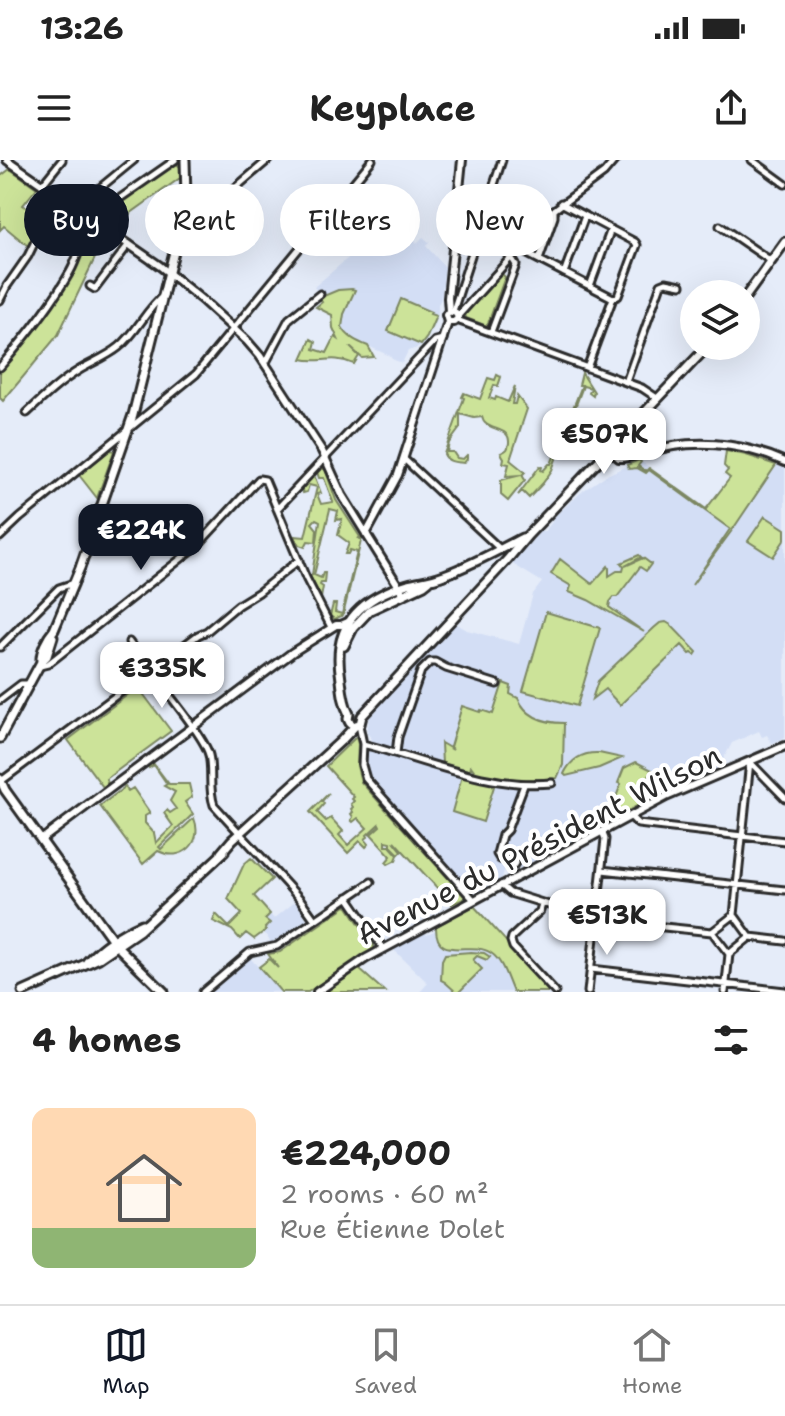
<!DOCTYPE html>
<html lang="en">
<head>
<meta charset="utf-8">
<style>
  :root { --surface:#fff; --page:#f6f6f6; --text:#222; --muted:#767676; --line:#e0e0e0; --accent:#111827 }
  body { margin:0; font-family:"Shantell Sans",sans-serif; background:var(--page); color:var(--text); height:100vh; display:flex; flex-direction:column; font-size:30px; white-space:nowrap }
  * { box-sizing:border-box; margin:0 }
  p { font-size:26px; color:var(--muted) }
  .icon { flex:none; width:44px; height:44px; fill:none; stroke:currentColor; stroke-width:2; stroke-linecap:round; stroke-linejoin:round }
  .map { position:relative; height:832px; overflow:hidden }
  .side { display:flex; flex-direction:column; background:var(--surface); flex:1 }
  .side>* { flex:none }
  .banner { position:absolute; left:24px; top:24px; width:738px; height:72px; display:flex; gap:16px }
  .tools { position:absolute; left:680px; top:120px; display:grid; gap:16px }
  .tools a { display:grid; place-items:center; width:80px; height:80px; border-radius:50%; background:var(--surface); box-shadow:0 8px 32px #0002; font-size:40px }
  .price { position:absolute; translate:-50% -68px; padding:0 18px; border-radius:16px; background:#fff; color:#222; font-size:26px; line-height:52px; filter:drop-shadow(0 2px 4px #0008) }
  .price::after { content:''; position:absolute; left:50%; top:48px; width:24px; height:18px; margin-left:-12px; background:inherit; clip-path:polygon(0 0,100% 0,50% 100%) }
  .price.active { background:var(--accent); color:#fff }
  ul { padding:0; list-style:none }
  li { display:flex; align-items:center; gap:24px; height:200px; padding:0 32px }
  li+li { border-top:2px solid var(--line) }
  li span { display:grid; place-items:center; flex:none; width:224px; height:160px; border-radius:16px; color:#555 }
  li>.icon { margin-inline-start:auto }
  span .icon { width:96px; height:96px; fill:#fffc; stroke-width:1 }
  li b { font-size:34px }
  h2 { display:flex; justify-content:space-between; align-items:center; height:96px; padding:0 32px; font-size:34px }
  .tag { padding:0 28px; border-radius:36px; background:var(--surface); box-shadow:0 8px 32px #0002; font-size:28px; line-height:72px }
  .tag.active { background:var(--accent); color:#fff }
  .status { display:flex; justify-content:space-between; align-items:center; height:56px; padding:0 40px; background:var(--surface); direction:ltr }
  .status svg { height:22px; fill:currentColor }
  header { display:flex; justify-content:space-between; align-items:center; height:104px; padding:0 32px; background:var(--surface); font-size:36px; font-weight:700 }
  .tabs { display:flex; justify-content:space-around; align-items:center; height:112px; border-top:2px solid var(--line); background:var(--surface); font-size:22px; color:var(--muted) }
  .tabs a { display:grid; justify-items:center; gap:4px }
  .tabs .active { color:var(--accent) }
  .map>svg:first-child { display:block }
</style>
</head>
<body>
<div class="status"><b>13:26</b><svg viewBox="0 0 49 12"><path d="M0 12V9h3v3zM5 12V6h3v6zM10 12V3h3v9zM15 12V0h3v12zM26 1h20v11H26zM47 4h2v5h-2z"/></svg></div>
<header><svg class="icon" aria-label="menu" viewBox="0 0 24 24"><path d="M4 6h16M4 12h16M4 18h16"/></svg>Keyplace<svg class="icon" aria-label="share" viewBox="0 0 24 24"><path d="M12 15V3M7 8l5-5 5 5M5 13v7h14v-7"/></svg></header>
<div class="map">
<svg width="785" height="832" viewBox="0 0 785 832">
  <rect width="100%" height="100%" fill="#e5ecf9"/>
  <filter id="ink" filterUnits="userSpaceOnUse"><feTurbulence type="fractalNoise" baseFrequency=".0125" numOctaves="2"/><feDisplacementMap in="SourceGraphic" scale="16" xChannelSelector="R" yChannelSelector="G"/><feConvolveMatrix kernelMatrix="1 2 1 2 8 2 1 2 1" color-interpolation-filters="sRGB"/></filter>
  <g filter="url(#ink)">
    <!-- built -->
    <path fill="#d3def5" d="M379,42L391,58L417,83L423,77L429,82L426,86L445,107L441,139L438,144V154L432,171L423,186L408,191L402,203L392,199L390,196L366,185L358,184L346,175L322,136L314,127L354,93L345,81L354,68Z
      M639,300L733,369L776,305L785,309V578L772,583L767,575L762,577L759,571L732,583L719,607L686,621L651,638L520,708L506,703L502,718L474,733L374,625L368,616L366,598L372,579L367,573L369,558L455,463L467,470L519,484L533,434L542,422L511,403L541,371H545L552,362L553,358L584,330L605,316Z
      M296,741L307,760L277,781L275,780L271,783L264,772L254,779L246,772L270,754L274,759Z
      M462,752L535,832H420L428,823L393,789L424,772L427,774L432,772L436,770V766Z
      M250,798L281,832H211Z"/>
    <!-- green -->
    <path fill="#cce399" stroke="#7c8762" stroke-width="2" d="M176,3L180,7V18L127,56L115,69L102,60L101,55Z
      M10,9L37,28L23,45L41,58L28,86L4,66L0,70V14L2,15Z
      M96,68L106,75L58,175L3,241L0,238V212L32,173L73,113L92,69Z
      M502,114L505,117L487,166L466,158L465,154Z
      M352,129L355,130L344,154L342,167C348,178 358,182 368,186L374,197L362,198L350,187L359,196L354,204C331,194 321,204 302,199L311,179L316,182L314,189L327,193L335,177L338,179L333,168L332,155L316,147L322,142L319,138L338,130Z
      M401,139L431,152L430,154L436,156L427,177L421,185L388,171Z
      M582,213L594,232L593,236L589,233L591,228L583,226L552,310L543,323L529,338L522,331L518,335L540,306L542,307L541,310L543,311L549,304H551L582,225H579Z
      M497,215L501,217L498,226L494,225L489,238L495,240L496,237L508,242L515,226L512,244H515L517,236L527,249L510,300L525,312L522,315L525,320L508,341L501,335V320L521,315L506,316L509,304L503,303L504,298L501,293C507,290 508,290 509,283C510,268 493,271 485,263C483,262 483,259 482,257L474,258L460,254V268L449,283L447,292H453L457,298L463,299L467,295V299L464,303C456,302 448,303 444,294L464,238L462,237L464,233L480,239L488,218L495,220Z
      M110,290L114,291L97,338L79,315Z
      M726,291L746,295L776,305L733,369L692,425L730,369L649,310L646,313L637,308L629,309L627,305L639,300L641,302L638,306L646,311L649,308L706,349L730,318L725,314L728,310L724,306Z
      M320,309H325L336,340L360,377L358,379L361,378V381L343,455L335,459L330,456L333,444H336L335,452L342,454L357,392L350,390L348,394H345L349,383L338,375L342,359L336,360L338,351L330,349L314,415L321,418L323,413H325L324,423H321L320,425L323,427L321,438L310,416L312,415L320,361L316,359L312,363L317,369L316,382L308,381L305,387L299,385L294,376L305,377L317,327L309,325L307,332L303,333L301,329L314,315L321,333L317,334L321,344L333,342L324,318H319L317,312Z
      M765,356L785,369V379L773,397L748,381Z
      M639,395L641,397L625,406L643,398L651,404L646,411L640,407L617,437H614L610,442L609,447L644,472L588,440L569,432L571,426L551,414L560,399L592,424L608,406L609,408V416L617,411H623L624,407L621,403Z
      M546,452L600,468L577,546L523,531Z
      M666,462L671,465L697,492L695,495L692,493L690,494L682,485L620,545L605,529L592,539L598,521L654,468L660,463Z
      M503,523L511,526L510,534L518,538C526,557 544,563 564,563L563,605L557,618C530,621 503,619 476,613L471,606L470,612L442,604L441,583L453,590L450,587L462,546L480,552L481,550L493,554Z
      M138,527L171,571L106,619L108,623L103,627L68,580Z
      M356,577L358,584L357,606L361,622L466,738L452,744L394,681L402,691L399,694L391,686V682L386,681V686H390L398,695L396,700L388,704L386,702L391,696L371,674L380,666L379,664L367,675L368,677L365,679L369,684L366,687L360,681L348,693L310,652L329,633L322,641L324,644L317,652L326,661L331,658L343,671L339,675L348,685L367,668L358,658L353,662L351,660L353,657L351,654L353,652L351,649L353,647L351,644L354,641L352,639L354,637L326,606Z
      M599,593L622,598L599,608L566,616L564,614C571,599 582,592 599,593Z
      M636,602L652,610L641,634L651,638L606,663L621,624L618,623L624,608Z
      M153,603L169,624H189L192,637L185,642L193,654L159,687L161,689L194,658C204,683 182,703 158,691L143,704L100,646L125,627L128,631L133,628L150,653L145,656V663L154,673L156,683L173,666L164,653L167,650L170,653L176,649L170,641L175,632L164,626L167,624L154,605L149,608L148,606Z
      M462,616L495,623L483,662L452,652Z
      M251,698L272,719L254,736L270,754L265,759L270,763L265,768L266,770L254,779L246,773L240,779L232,770L213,761L216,754L229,767L242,754L228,739L244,704Z
      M346,746L348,747L374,786V788L308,832H281L259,807L269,799L278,808L268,794L280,792Z
      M474,746L552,832H513C507,819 503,801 491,793C471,779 435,804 436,766Z
      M471,792L484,793L490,797L487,800L477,796L473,800L482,809L459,832H456L445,822L441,820L442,800L445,794Z
      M359,809L385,832H325Z"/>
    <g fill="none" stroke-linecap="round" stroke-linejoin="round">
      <!-- minor casing -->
      <g stroke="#2b2b2b" stroke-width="11">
        <path id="minor" d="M752,0L785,24
          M42,25L62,0
          M561,43L635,82L637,85L618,136L613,138L587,208
          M81,52L101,27L134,0
          M184,52L198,54L220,41L268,0
          M720,66L771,101
          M518,89L613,138
          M539,100L554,57V51
          M564,113L585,56
          M90,126L95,129L129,84
          M590,126L611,69
          M0,140L7,126L28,96L57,36
          M453,151L502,0
          M458,156L554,50L604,13L615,0
          M457,160L642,228L657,238
          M491,172L516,105L511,97
          M265,204L289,159L320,134
          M0,207C24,179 52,144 70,112C80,94 83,72 96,55L175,0
          M626,222L661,124L666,122L681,125
          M27,253C44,237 61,221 81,209C93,202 108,196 119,187C137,173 146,149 164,135
          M404,299L500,389
          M277,349L435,181L443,179
          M0,377L20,358L196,214L372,0
          M129,482L147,507
          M0,487L59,428L74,423
          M40,506L48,504L57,497L197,386L259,319L265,320L306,418L331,467
          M155,509L152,506L147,507L144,511L145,514L149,517L154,516L155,509L174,493L198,475L207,471L238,445L259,432L299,400
          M154,516C167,532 205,578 209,595C213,611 208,629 214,645L300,739L315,760
          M0,540L21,524H29
          M359,565L363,584L362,605L366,619L474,740
          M363,584C425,600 487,629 552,623
          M396,593L398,577L421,511L430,502H435L446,508L497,524
          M750,602L785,638
          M0,622L145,514
          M630,656L638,664L785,681
          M513,706L515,703L500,699L497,694L502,675L507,670L524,625
          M602,710L785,730
          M501,725L510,733L597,760L712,772
          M348,737L383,788
          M542,744L540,751L512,777L511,781L513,787L555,832
          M734,755L750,601
          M712,772L734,755L750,777L729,794
          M712,772L729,794
          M750,777L785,781
          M591,809L785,831
          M203,832L250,792L277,786L371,722
          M588,832L605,679L602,671
          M725,832L729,794"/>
      </g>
      <!-- tertiary casing -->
      <g stroke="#2b2b2b" stroke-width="12">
        <path id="tertiary" d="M7,0L160,106L202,140L247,181L260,196L322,291L342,335L401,430
          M448,162H454L458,158L456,153L449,151
          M609,289L619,298H623C640,295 656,289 673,286C710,280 750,286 785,302
          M366,374L398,315L448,162L446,155L449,151L448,138L462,0
          M41,680L293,492L336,465H341L348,462
          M317,832L365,799L666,637L785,586"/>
      </g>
      <!-- secondary casing -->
      <g stroke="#2b2b2b" stroke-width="13">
        <path id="secondary" d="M746,136L785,82
          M344,486L353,468L370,450L424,425L429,421
          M41,502C40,492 47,478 54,470L80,408L133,255L184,52L186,37L185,0
          M350,563L348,559L349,554C342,541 342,526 340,512C333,462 364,437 408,424C420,421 432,420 444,415C471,405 497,391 522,378
          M0,578L41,502L47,496L53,477
          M0,619L5,630L117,786L164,832
          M221,693L232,680L342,580L356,565L360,564L362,556L507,400L528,375L708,186
          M87,802C102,786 122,773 142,764
          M23,832L99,798L140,770L224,692"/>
      </g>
      <!-- minor -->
      <use href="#minor" stroke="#fff" stroke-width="5"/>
      <!-- tertiary -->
      <use href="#tertiary" stroke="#fff" stroke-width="6"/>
      <!-- secondary -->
      <use href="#secondary" stroke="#fff" stroke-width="7"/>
    </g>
  </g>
  <g text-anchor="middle" stroke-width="8" stroke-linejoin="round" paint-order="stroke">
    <!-- street labels -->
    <g font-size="30" fill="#2b2b2b" stroke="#fff">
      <text transform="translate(539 685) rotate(-27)" y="10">Avenue du Président Wilson</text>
    </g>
  </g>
</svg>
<div class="tools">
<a><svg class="icon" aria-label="layers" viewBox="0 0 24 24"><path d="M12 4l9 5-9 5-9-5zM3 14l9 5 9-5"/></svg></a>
</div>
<b class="price" style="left:604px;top:316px">€507K</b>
<b class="price active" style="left:141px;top:412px">€224K</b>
<b class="price" style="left:162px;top:550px">€335K</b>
<b class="price" style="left:607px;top:797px">€513K</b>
<div class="banner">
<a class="tag active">Buy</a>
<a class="tag">Rent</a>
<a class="tag">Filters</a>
<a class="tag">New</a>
</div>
</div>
<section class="side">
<h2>4 homes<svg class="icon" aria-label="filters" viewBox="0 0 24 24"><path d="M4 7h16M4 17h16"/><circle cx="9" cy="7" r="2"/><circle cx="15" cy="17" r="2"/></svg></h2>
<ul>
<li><span style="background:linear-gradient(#ffd9b3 75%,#8fb573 0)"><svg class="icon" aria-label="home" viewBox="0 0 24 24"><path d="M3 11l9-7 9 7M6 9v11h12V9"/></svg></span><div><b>€224,000</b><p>2 rooms · 60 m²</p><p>Rue Étienne Dolet</p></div></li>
</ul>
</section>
<nav class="tabs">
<a class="active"><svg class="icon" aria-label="map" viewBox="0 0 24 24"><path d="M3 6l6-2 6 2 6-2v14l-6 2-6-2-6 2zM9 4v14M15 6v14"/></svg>Map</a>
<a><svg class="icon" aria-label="saved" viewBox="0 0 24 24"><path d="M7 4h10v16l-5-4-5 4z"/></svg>Saved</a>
<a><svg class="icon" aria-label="home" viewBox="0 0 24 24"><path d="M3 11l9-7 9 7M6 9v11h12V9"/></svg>Home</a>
</nav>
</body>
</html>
